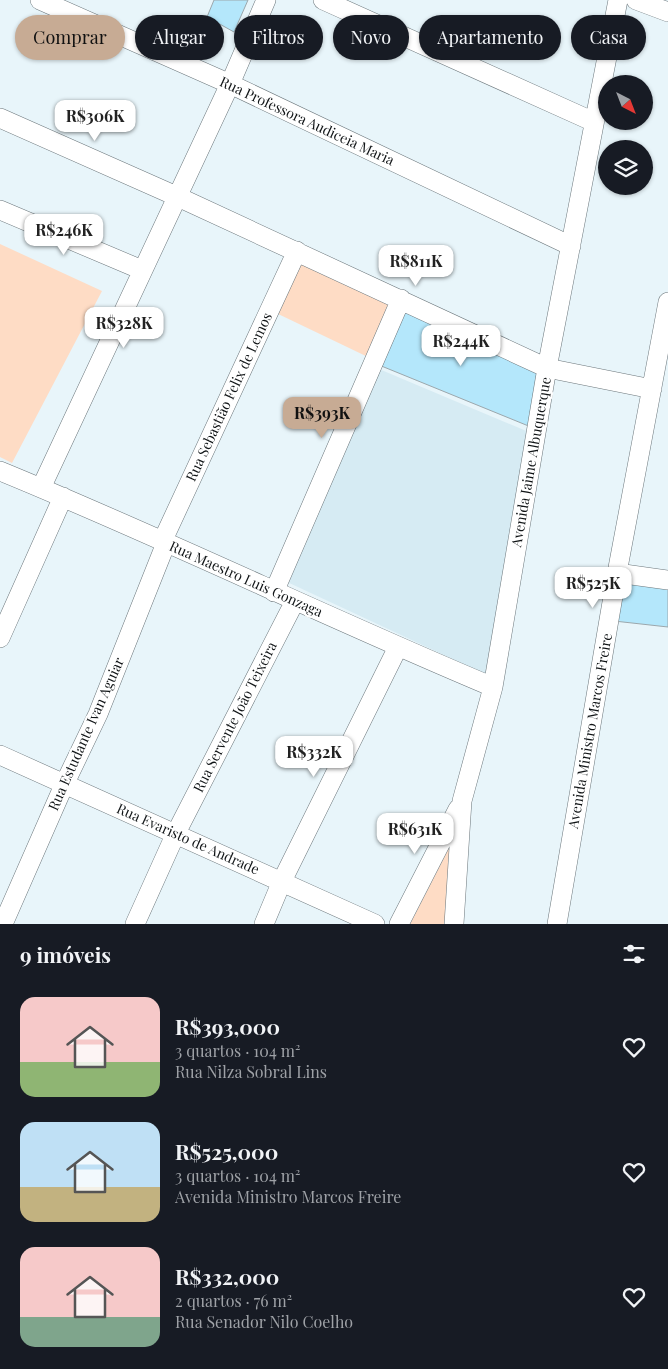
<!DOCTYPE html>
<html lang="pt">
<head>
<meta charset="utf-8">
<style>
  :root { --surface:#171b24; --page:#242831; --text:#f1f3f6; --muted:#9ea1a6; --accent:#c7ab94 }
  body { margin:0; font-family:"Playfair Display",serif; background:var(--page); color:var(--text); height:100vh; display:flex; flex-direction:column; font-size:19px; white-space:nowrap }
  * { box-sizing:border-box; margin:0 }
  p { font-size:16px; color:var(--muted) }
  .icon { flex:none; width:28px; height:28px; fill:none; stroke:currentColor; stroke-width:2; stroke-linecap:round; stroke-linejoin:round }
  .map { position:relative; height:924px; overflow:hidden }
  .details { display:flex; flex-direction:column; background:var(--surface); flex:1 }
  .details>* { flex:none }
  .top-card { position:absolute; left:15px; top:15px; width:639px; height:45px; display:flex; gap:10px }
  .needle { width:32px; rotate:138deg }
  .tools { position:absolute; left:598px; top:75px; display:grid; gap:10px }
  .tools a { display:grid; place-items:center; width:55px; height:55px; border-radius:50%; background:var(--surface); box-shadow:0 1px 4px #0004; font-size:25px }
  .price { position:absolute; translate:-50% -42px; padding:0 11px; border-radius:10px; background:#fff; color:#222; font-size:16px; line-height:32px; filter:drop-shadow(0 1px 2px #0008) }
  .price::after { content:''; position:absolute; left:50%; top:30px; width:15px; height:11px; margin-left:-8px; background:inherit; clip-path:polygon(0 0,100% 0,50% 100%) }
  .price.on { background:var(--accent); color:#111 }
  ul { padding:0; list-style:none }
  li { display:flex; align-items:center; gap:15px; height:125px; padding:0 20px }
  li span { display:grid; place-items:center; flex:none; width:140px; height:100px; border-radius:15px; color:#555 }
  li>.icon { margin-inline-start:auto }
  span .icon { width:60px; height:60px; fill:#fffc; stroke-width:1 }
  li b { font-size:21px }
  h2 { display:flex; justify-content:space-between; align-items:center; height:60px; padding:0 20px; font-size:21px }
  .tag { padding:0 18px; border-radius:22px; background:var(--surface); box-shadow:0 1px 4px #0004; font-size:18px; line-height:45px }
  .tag.on { background:var(--accent); color:#111 }
  .map>svg:first-child { display:block }
</style>
</head>
<body>
<div class="map">
<svg width="668" height="924" viewBox="0 0 668 924">
  <rect width="100%" height="100%" fill="#e8f5fa"/>
  <!-- built -->
  <path fill="#d6ebf3" d="M379,369L531,433L489,676L285,581Z"/>
  <!-- green -->
  <path fill="#fedcc5" d="M0,244L102,291L12,463L0,457Z
    M299,257L400,303L370,358L274,312Z
    M454,838L447,924H410Z"/>
  <!-- building -->
  <path fill="#b4e7fb" stroke="#9ba7ac" d="M214,0H248L234,32L207,17Z
    M402,306L543,372L531,427L374,363Z
    M621,578L668,586V627L614,621Z"/>
  <g fill="none" stroke-linecap="round" stroke-linejoin="round">
    <!-- minor casing -->
    <g stroke="#6c777c" stroke-width="20">
      <path id="minor" d="M40,0L230,84L571,246
        M323,0L594,122
        M636,0L668,12
        M0,118L176,196L547,368L652,389
        M0,210L142,270
        M0,471C166,539 328,618 493,687
        M41,488L230,84L266,0
        M162,542L297,251
        M617,573L668,580
        M274,592L401,299
        M0,638L63,497
        M0,755L375,924
        M3,924L64,785L98,714L166,543
        M135,924L176,833L295,601
        M264,924L282,881L398,647
        M399,924L458,809
        M454,924L462,801L493,687L547,368L618,0
        M557,924L617,573L668,302"/>
    </g>
    <!-- minor -->
    <use href="#minor" stroke="#fff" stroke-width="19"/>
  </g>
  <g text-anchor="middle" stroke-width="4.5" stroke-linejoin="round" paint-order="stroke">
    <!-- street labels -->
    <g font-size="14" fill="#101416" stroke="#fff">
      <text transform="translate(307 121) rotate(25)" y="5">Rua Professora Audiceia Maria</text>
      <text transform="translate(229 397) rotate(-65)" y="5">Rua Sebastião Felix de Lemos</text>
      <text transform="translate(531 462) rotate(-80)" y="5">Avenida Jaime Albuquerque</text>
      <text transform="translate(246 579) rotate(24)" y="5">Rua Maestro Luis Gonzaga</text>
      <text transform="translate(235 717) rotate(-63)" y="5">Rua Servente João Teixeira</text>
      <text transform="translate(590 731) rotate(-80)" y="5">Avenida Ministro Marcos Freire</text>
      <text transform="translate(86 734) rotate(-66)" y="5">Rua Estudante Ivan Aguiar</text>
      <text transform="translate(188 839) rotate(24)" y="5">Rua Evaristo de Andrade</text>
    </g>
  </g>
</svg>
<div class="tools">
<a><svg class="needle" viewBox="-14 -14 28 28"><path d="M0-13l5 13h-10z" fill="#e53935"/><path d="M0 13l5-13h-10z" fill="#9ea1a6"/></svg></a>
<a><svg class="icon" aria-label="layers" viewBox="0 0 24 24"><path d="M12 4l9 5-9 5-9-5zM3 14l9 5 9-5"/></svg></a>
</div>
<b class="price" style="left:95px;top:142px">R$306K</b>
<b class="price" style="left:64px;top:256px">R$246K</b>
<b class="price" style="left:416px;top:287px">R$811K</b>
<b class="price" style="left:124px;top:349px">R$328K</b>
<b class="price" style="left:461px;top:367px">R$244K</b>
<b class="price on" style="left:322px;top:439px">R$393K</b>
<b class="price" style="left:593px;top:609px">R$525K</b>
<b class="price" style="left:314px;top:778px">R$332K</b>
<b class="price" style="left:415px;top:855px">R$631K</b>
<div class="top-card">
<a class="tag on">Comprar</a>
<a class="tag">Alugar</a>
<a class="tag">Filtros</a>
<a class="tag">Novo</a>
<a class="tag">Apartamento</a>
<a class="tag">Casa</a>
</div>
</div>
<section class="details">
<h2>9 imóveis<svg class="icon" aria-label="filters" viewBox="0 0 24 24"><path d="M4 7h16M4 17h16"/><circle cx="9" cy="7" r="2"/><circle cx="15" cy="17" r="2"/></svg></h2>
<ul>
<li><span style="background:linear-gradient(#f6c9c9 65%,#8fb573 0)"><svg class="icon" aria-label="home" viewBox="0 0 24 24"><path d="M3 11l9-7 9 7M6 9v11h12V9"/></svg></span><div><b>R$393,000</b><p>3 quartos · 104 m²</p><p>Rua Nilza Sobral Lins</p></div><svg class="icon" aria-label="heart" viewBox="0 0 24 24"><path d="M12 20l-8-8c-3-5 5-10 8-4 3-6 11-1 8 4z"/></svg></li>
<li><span style="background:linear-gradient(#bfe0f5 65%,#c2b280 0)"><svg class="icon" aria-label="home" viewBox="0 0 24 24"><path d="M3 11l9-7 9 7M6 9v11h12V9"/></svg></span><div><b>R$525,000</b><p>3 quartos · 104 m²</p><p>Avenida Ministro Marcos Freire</p></div><svg class="icon" aria-label="heart" viewBox="0 0 24 24"><path d="M12 20l-8-8c-3-5 5-10 8-4 3-6 11-1 8 4z"/></svg></li>
<li><span style="background:linear-gradient(#f6c9c9 70%,#7fa58c 0)"><svg class="icon" aria-label="home" viewBox="0 0 24 24"><path d="M3 11l9-7 9 7M6 9v11h12V9"/></svg></span><div><b>R$332,000</b><p>2 quartos · 76 m²</p><p>Rua Senador Nilo Coelho</p></div><svg class="icon" aria-label="heart" viewBox="0 0 24 24"><path d="M12 20l-8-8c-3-5 5-10 8-4 3-6 11-1 8 4z"/></svg></li>
</ul>
</section>
</body>
</html>
